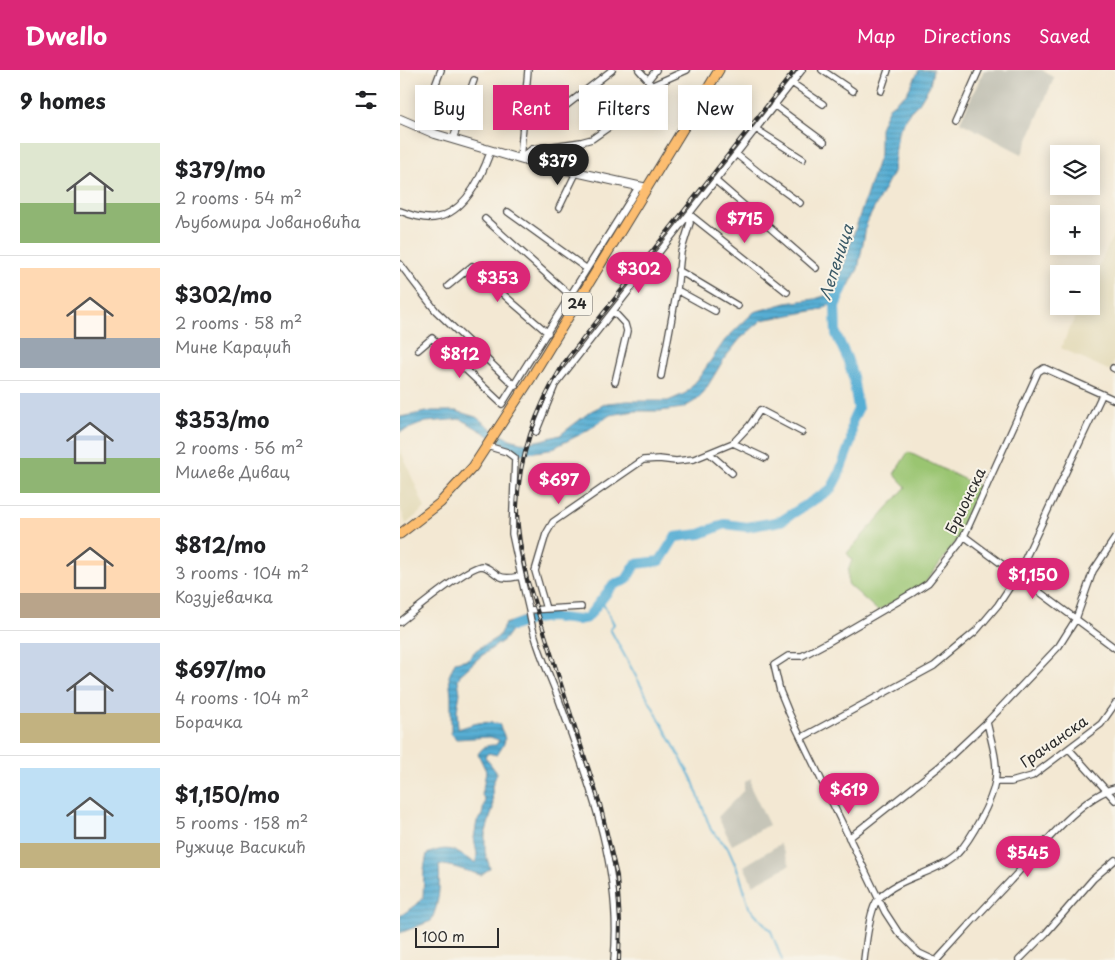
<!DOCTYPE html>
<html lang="en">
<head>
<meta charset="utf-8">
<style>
  :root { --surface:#fff; --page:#f6f6f6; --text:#202124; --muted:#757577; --line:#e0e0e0; --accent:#db2777 }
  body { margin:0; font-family:"Playpen Sans",sans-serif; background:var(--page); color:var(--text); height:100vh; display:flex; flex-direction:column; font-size:19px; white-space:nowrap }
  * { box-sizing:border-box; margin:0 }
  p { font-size:16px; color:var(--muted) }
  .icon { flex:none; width:28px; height:28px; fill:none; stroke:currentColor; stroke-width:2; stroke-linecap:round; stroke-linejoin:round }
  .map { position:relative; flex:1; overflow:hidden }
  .drawer { display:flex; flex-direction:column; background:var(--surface); width:400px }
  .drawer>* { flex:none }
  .top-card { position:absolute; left:15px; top:15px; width:475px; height:45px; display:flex; gap:10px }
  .controls { position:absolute; left:650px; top:75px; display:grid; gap:10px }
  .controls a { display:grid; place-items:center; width:50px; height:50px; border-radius:0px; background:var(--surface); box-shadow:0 2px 12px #0003; font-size:25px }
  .scale { position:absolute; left:15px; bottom:12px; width:84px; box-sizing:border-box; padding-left:5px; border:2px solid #2b2b2b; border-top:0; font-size:14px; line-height:18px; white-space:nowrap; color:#2b2b2b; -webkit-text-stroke:4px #f7f3e8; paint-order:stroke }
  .price { position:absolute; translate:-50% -42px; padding:0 11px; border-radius:18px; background:var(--accent); color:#fff; font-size:16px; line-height:32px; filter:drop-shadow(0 1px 2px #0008) }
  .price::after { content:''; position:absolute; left:50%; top:30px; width:15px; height:11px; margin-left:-8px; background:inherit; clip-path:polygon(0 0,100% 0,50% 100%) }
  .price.active { background:#222; color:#fff }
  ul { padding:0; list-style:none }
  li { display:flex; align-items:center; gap:15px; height:125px; padding:0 20px }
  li+li { border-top:1px solid var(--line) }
  li span { display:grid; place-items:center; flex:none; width:140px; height:100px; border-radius:0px; color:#555 }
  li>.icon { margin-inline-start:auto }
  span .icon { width:60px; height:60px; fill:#fffc; stroke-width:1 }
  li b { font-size:21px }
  h2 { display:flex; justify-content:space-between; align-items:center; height:60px; padding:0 20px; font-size:21px }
  .tag { padding:0 18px; border-radius:0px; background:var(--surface); box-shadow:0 2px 12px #0003; font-size:18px; line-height:45px }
  .tag.active { background:var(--accent); color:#fff }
  header { display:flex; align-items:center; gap:30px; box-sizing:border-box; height:70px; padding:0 25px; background:var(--accent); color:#fff }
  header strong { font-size:24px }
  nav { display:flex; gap:28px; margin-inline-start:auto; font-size:18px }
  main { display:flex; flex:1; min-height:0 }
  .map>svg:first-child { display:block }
</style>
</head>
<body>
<header>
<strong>Dwello</strong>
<nav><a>Map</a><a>Directions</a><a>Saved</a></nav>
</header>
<main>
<section class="drawer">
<h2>9 homes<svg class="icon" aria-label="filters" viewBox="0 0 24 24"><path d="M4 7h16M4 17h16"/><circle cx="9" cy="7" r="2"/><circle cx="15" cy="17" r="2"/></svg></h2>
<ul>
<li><span style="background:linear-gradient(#dfe7d0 60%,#8fb573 0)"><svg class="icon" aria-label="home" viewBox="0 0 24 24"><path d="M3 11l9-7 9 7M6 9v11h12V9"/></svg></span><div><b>$379/mo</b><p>2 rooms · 54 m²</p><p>Љубомира Јовановића</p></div></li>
<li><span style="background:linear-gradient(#ffd9b3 70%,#9aa5b1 0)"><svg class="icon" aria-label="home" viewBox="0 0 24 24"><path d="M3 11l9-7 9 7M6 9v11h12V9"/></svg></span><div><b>$302/mo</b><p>2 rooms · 58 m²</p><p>Мине Караџић</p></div></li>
<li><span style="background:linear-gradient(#c9d6e8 65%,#8fb573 0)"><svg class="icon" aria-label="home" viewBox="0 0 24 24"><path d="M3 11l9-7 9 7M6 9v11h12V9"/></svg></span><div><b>$353/mo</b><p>2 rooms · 56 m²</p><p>Милеве Дивац</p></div></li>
<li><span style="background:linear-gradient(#ffd9b3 75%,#b9a48a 0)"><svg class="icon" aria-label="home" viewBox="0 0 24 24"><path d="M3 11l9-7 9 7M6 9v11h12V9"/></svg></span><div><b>$812/mo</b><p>3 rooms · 104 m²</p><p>Козујевачка</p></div></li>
<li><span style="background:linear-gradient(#c9d6e8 70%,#c2b280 0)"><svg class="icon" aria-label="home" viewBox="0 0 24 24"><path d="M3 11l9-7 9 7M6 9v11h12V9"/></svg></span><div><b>$697/mo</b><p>4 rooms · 104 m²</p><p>Борачка</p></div></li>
<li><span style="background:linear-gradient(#bfe0f5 75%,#c2b280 0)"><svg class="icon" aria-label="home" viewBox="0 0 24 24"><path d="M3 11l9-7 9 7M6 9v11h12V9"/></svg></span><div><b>$1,150/mo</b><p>5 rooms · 158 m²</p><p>Ружице Васикић</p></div></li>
</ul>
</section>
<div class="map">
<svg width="715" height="890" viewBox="0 0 715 890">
  <defs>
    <pattern id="water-rules" width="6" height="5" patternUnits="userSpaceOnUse" patternTransform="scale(1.25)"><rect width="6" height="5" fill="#57aed4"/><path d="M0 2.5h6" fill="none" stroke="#488eac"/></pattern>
  </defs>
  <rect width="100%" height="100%" fill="#f7f3e8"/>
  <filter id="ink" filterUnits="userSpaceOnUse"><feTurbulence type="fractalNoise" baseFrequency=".02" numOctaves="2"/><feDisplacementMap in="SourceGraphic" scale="10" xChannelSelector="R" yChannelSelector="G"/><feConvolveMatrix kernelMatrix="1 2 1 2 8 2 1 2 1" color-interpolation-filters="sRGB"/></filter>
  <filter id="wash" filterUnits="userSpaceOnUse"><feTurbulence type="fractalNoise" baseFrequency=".0096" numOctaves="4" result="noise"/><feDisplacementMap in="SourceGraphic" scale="20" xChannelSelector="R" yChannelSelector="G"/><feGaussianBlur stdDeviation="1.12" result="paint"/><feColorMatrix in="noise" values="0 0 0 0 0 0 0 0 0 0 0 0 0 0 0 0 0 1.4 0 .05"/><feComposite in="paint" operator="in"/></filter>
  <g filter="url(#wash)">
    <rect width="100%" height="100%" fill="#f3e8d3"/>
    <!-- built -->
    <path fill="#e4dbba" d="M715,162V289L710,301L661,278L680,236H691V213Z
      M0,379L25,438L6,454L0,437Z"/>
    <!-- industrial -->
    <path fill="#c6c5b8" d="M584,0H642L654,8L622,84L560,52Z
      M351,708V718L369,755L332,775L318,747L344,720V713Z
      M380,774L390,795L353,815L344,796Z"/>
    <!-- pitch -->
    <path fill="#9ac571" stroke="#62784e" d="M508,382L582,418L562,464L525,513L478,541L448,514V501L452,490L447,483L506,417L494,404Z"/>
    <!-- water -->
    <path fill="url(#water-rules)" stroke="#416c80" d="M519,0H533L530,15L519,33L508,44L498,62L493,102L467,152L458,199L442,228L437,225L435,231L423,239L362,250L340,269L324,289L304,322L295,331L283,338L260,341H235L210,345L185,362L149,380L120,384L61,349L26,352L0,362V347L32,341H56L76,347L99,364L110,369L123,373L142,370L160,365L191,341L207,333L227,331H268L286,323L298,309L325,270L354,242L386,233L415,229L433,223L437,215L480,84V58L489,37L507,23Z
      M124,547L126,555L112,559L104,570L81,586L60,605L58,610L60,623L57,640L58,659C74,654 81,650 99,654C106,670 108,669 97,685L88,683L85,687L97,703L92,716L93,738L85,765V782L90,798L81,805L54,797L39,794C40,814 40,832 31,851L0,863V846L15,836L23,828L24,799L27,784C53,773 55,783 76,793L77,784L74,768L77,751L82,745L85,730L82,725L86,701L78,684C84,676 86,675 96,675L99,670L90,667L56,669L51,663V626L49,606L55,592L68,589L76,580L98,567L105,554Z"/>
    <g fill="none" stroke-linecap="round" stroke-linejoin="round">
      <!-- stream -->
      <path stroke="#57aed4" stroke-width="2" d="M201,530L214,554L210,559L292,709L311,760L328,778L339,803L349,837L371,861L382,890"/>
      <!-- river -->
      <path stroke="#57aed4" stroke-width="10" d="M113,556L133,549L151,547L177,550L187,548L213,515L226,510L236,494L260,491L275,467L300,464L325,454L347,457L381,451L431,419L438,406L451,371L452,352L458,339L453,307L447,288L436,264L435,236L444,215"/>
    </g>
  </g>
  <g filter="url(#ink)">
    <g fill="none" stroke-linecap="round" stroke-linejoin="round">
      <!-- minor casing -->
      <g stroke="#494744" stroke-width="8">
        <path id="minor" d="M239,0L248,10L251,16
          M422,0L453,21
          M248,10L256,0
          M392,13L423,34
          M481,21L488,0
          M374,35L424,72
          M125,47L138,48L154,45L212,0
          M556,52L579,0
          M19,58L41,0
          M356,59L403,89
          M53,69L74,10
          M336,84L367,109L400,133
          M120,89L132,79L181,72L192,69L212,55L251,16L287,0
          M120,89L128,0
          M316,111L416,198
          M159,138L176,103
          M0,141C11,145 22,149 34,148C65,144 82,106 91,80
          M108,142L187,199
          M289,144L387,222
          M85,149L171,226
          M0,194L36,241L115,316
          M278,200L338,236
          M48,216L72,196L113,233L148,263
          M277,220L315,241
          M213,241L225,254L227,261L215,312
          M18,280L32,268L102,334L239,116
          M713,298L715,299
          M261,306L277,220L281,182L290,153L289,144
          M136,362L155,315L402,0
          M333,373L365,388
          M87,376L107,382L115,388L112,464L121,506
          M309,383L332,403
          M564,466L715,578
          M146,539L181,537
          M129,540C133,570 148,601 159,630C189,713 223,800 214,890
          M0,552C13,542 68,496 82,496C89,497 93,503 99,506C106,510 114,507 121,506L129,540L146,539L135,501L146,464L153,452L243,390L259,389L276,391L294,389L333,373L350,355L360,340L402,362
          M401,668L534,596L576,561L598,535L617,506L702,325
          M669,679L715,730
          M595,712H611L632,706L701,654L715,634
          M449,768L539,697L587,652
          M464,890C466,875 469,838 479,828C497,810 522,806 543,794C548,791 554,787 558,783C571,769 592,731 595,712C599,693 591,671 587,652L659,576L676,549L693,501L715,468
          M534,890L519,883L498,862L485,842L389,643L380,621L374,595L388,586H402L430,571L514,522L528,513L560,473L564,466L638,302L644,298L715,330
          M537,890C561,863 585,837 610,811C636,784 679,727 715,718
          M619,890L646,863L693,809L715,790"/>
      </g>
      <!-- tertiary casing -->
      <g stroke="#494744" stroke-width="10">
        <path id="tertiary" d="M0,49L35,64L126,91L247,118"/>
      </g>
      <!-- primary casing -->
      <g stroke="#494744" stroke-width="11">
        <path id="primary" d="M0,464L40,433L73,397L131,308L319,0"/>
      </g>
      <!-- minor -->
      <use href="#minor" stroke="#fff" stroke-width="5.5"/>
      <!-- tertiary -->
      <use href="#tertiary" stroke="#fff" stroke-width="8"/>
      <!-- primary -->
      <use href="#primary" stroke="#fcbd6f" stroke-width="9"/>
      <!-- rail casing -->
      <g stroke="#2b2b2b" stroke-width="4">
        <path id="rail" d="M219,890L220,852L217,806L200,734L127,509C122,486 117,461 117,437C119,385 137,336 164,293L395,0"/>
      </g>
      <!-- rail -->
      <use href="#rail" stroke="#f7f3e8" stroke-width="2" stroke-dasharray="5.5" stroke-linecap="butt"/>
    </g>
  </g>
  <g text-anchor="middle" stroke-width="4" stroke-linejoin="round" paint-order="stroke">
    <!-- shield labels -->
    <rect fill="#f7f3e8" stroke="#686764" stroke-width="1" x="162" y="222.5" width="30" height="23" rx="4"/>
    <g font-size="14" font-weight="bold" fill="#2b2b2b">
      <text x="177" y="239">24</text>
    </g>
    <!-- street labels -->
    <g font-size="15" fill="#2b2b2b" stroke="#f7f3e8">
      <text transform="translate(566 431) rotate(-64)" y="5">Брионска</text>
      <text transform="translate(654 672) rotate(-35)" y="5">Грачанска</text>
    </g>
    <!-- water labels -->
    <g font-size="16" font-style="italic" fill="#3a5966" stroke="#f7f3e8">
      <text transform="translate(436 192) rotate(-72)" y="6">Лепеница</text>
    </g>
  </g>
</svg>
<div class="controls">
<a><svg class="icon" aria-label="layers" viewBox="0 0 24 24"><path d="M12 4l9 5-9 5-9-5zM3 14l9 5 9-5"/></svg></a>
<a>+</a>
<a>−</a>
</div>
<div class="scale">100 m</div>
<b class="price active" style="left:158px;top:116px">$379</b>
<b class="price" style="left:345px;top:174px">$715</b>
<b class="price" style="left:239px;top:224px">$302</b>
<b class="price" style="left:98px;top:233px">$353</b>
<b class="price" style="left:60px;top:309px">$812</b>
<b class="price" style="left:159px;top:435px">$697</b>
<b class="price" style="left:633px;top:530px">$1,150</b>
<b class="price" style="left:449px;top:745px">$619</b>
<b class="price" style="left:628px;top:808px">$545</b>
<div class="top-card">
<a class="tag">Buy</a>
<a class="tag active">Rent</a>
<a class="tag">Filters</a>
<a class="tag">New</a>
</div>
</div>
</main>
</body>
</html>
